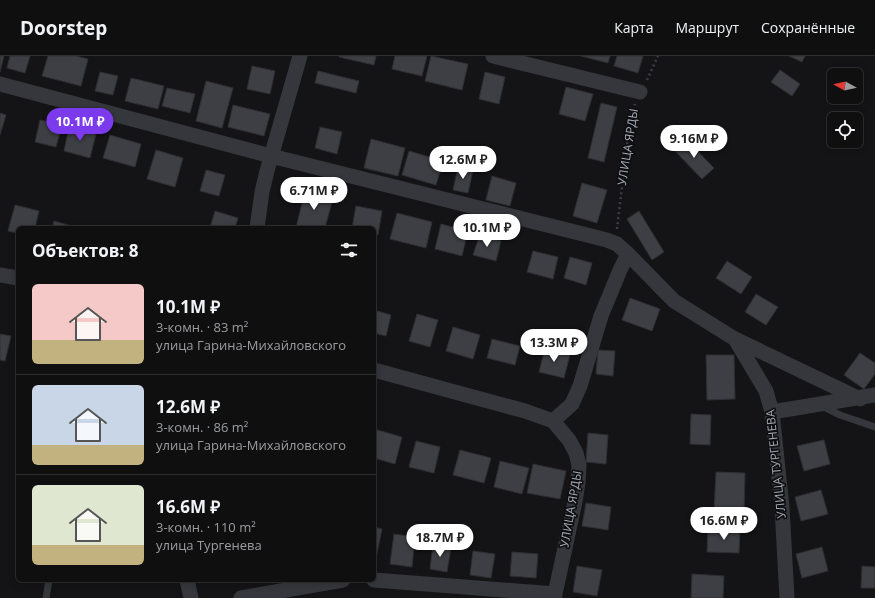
<!DOCTYPE html>
<html lang="ru">
<head>
<meta charset="utf-8">
<style>
  :root { --surface:#0f0f10; --page:#181819; --text:#f1f3f6; --muted:#9b9c9f; --line:#2f2f30; --accent:#7c3aed }
  body { margin:0; font-family:"Open Sans",sans-serif; background:var(--page); color:var(--text); height:100vh; display:flex; flex-direction:column; font-size:15px; white-space:nowrap }
  * { box-sizing:border-box; margin:0 }
  p { font-size:13px; color:var(--muted) }
  .icon { flex:none; width:22px; height:22px; fill:none; stroke:currentColor; stroke-width:2; stroke-linecap:round; stroke-linejoin:round }
  .map { position:relative; flex:1; overflow:hidden }
  .sheet { position:absolute; left:16px; top:170px; width:360px; height:356px; display:flex; flex-direction:column; background:var(--surface); border-radius:6px; box-shadow:0 2px 10px #0003,0 0 0 1px var(--line) }
  .sheet>* { flex:none }
  .needle { width:26px; rotate:278deg }
  .controls { position:absolute; left:827px; top:12px; display:grid; gap:8px }
  .controls a { display:grid; place-items:center; width:36px; height:36px; border-radius:6px; background:var(--surface); box-shadow:0 2px 10px #0003,0 0 0 1px var(--line); font-size:20px }
  .price { position:absolute; translate:-50% -34px; padding:0 9px; border-radius:14px; background:#fff; color:#222; font-size:13px; line-height:26px; filter:drop-shadow(0 1px 2px #0008) }
  .price::after { content:''; position:absolute; left:50%; top:24px; width:12px; height:9px; margin-left:-6px; background:inherit; clip-path:polygon(0 0,100% 0,50% 100%) }
  .price.selected { background:var(--accent); color:#fff }
  ul { padding:0; list-style:none }
  li { display:flex; align-items:center; gap:12px; height:100px; padding:0 16px }
  li+li { border-top:1px solid var(--line) }
  li span { display:grid; place-items:center; flex:none; width:112px; height:80px; border-radius:6px; color:#555 }
  li>.icon { margin-inline-start:auto }
  span .icon { width:48px; height:48px; fill:#fffc; stroke-width:1 }
  li b { font-size:17px }
  h2 { display:flex; justify-content:space-between; align-items:center; height:48px; padding:0 16px; font-size:17px }
  header { display:flex; align-items:center; gap:24px; box-sizing:border-box; height:56px; padding:0 20px; background:var(--surface); border-bottom:1px solid var(--line) }
  header strong { font-size:19px }
  nav { display:flex; gap:22px; margin-inline-start:auto; font-size:14px }
  .map>svg:first-child { display:block }
</style>
</head>
<body>
<header>
<strong>Doorstep</strong>
<nav><a>Карта</a><a>Маршрут</a><a>Сохранённые</a></nav>
</header>
<div class="map">
<svg width="875" height="542" viewBox="0 0 875 542">
  <rect width="100%" height="100%" fill="#141416"/>
  <!-- building -->
  <path fill="#3e3f44" stroke="#2e2e33" d="M0,0H4L0,16Z
    M10,0H30L25,17L7,12Z
    M48,0H76L88,3L81,30L42,20Z
    M339,0H376L374,9L339,1Z
    M395,0H427L422,20L392,13Z
    M431,0L468,8L462,34L425,25Z
    M581,0H610L608,7Z
    M617,0H643L638,17L614,10Z
    M789,0H805L802,6Z
    M252,10L275,15L270,38L247,33Z
    M780,14L800,28L792,40L771,26Z
    M318,15L359,25L356,37L315,27Z
    M100,16L118,20L113,39L95,35Z
    M485,16L505,21L499,48L479,43Z
    M131,22L164,30L158,53L125,45Z
    M206,25L233,32L222,72L196,65Z
    M566,31L593,38L585,65L559,58Z
    M167,32L195,38L190,57L162,50Z
    M601,47L617,51L604,106L588,102Z
    M233,49L270,58L264,80L228,71Z
    M0,57L6,59L0,79Z
    M40,64L62,69L56,91L35,86Z
    M69,71L96,78L90,102L64,95Z
    M320,71L342,76L337,98L315,92Z
    M110,79L141,88L135,111L103,102Z
    M371,83L405,92L398,120L364,112Z
    M686,83L714,112L702,123L674,94Z
    M156,94L183,102L175,131L147,123Z
    M409,95L443,105L436,129L402,119Z
    M458,111L473,114L468,137L453,134Z
    M206,114L225,119L219,140L200,135Z
    M492,120L516,127L510,150L486,144Z
    M582,127L607,134L597,167L573,160Z
    M305,135L333,142L325,172H296Z
    M15,149L39,155L35,172H18V177L8,175Z
    M356,150L382,155L378,179L374,178V172H352Z
    M215,155L238,162L235,172H210Z
    M639,155L664,196L652,204L627,163Z
    M397,157L432,166L426,192L390,183Z
    M54,165L75,171L74,172H52Z
    M441,168L468,175L462,200L435,193Z
    M480,178L501,185L496,205L473,199Z
    M533,195L558,201L553,223L527,216Z
    M570,201L592,207L586,229L564,222Z
    M727,205L752,221L741,238L716,222Z
    M756,238L778,251L766,269L745,256Z
    M630,242L660,253L652,275L622,264Z
    M374,254L391,259L386,280L374,277Z
    M417,258L438,264L430,291L409,285Z
    M453,271L480,279L473,303L446,295Z
    M0,278L11,280L5,305L0,304Z
    M492,283L520,290L515,309L487,302Z
    M545,292L570,299L564,322L539,316Z
    M598,294L615,295L613,320L596,318Z
    M860,297L875,307V318L864,333L844,319Z
    M706,299H734L735,343L707,344Z
    M691,358L711,359L710,389L690,388Z
    M374,373L402,381L395,408L374,402Z
    M588,377L608,379L606,408L586,406Z
    M824,384L830,408L804,415L797,390Z
    M416,385L440,391L434,417L409,411Z
    M460,394L491,402L484,427L453,419Z
    M500,405L529,412L522,438L494,431Z
    M533,408L566,415L560,443L527,437Z
    M716,416L745,417L744,457L714,456Z
    M821,434L828,458L801,465L795,441Z
    M586,447L611,451L608,474L582,470Z
    M374,471L382,473L375,507H374Z
    M708,473L740,474L739,497L707,496Z
    M394,478L415,481L412,511L390,508Z
    M433,489L451,492L447,516L430,513Z
    M822,491L828,515L802,522L796,498Z
    M473,495L495,498L491,522L470,519Z
    M512,496L538,498L536,522L510,520Z
    M577,510L602,514L597,540L573,536Z
    M862,510L875,511V532H861Z
    M692,518L724,520L723,542H691Z"/>
  <g fill="none" stroke-linecap="round" stroke-linejoin="round">
    <!-- path -->
    <path stroke="#3b3e43" stroke-width="2.5" stroke-dasharray="2 3" stroke-linecap="butt" d="M647,24L658,0
      M617,173L627,88L635,48"/>
    <!-- lane -->
    <path stroke="#35373c" stroke-width="7" d="M822,350L840,359L875,371
      M46,542L49,524"/>
    <!-- street -->
    <path stroke="#35373c" stroke-width="15" d="M493,0L640,36
      M0,28L271,100L607,184L617,188L628,198L674,245L735,283L860,343
      M257,172L262,136L267,115L300,0
      M0,219L18,222
      M735,283L766,335L772,356L782,451L787,542
      M374,314L525,355L553,365L569,384L576,397L579,409L578,427L575,446L555,538V542
      M772,356L875,339
      M553,365L572,348L580,330L601,260L620,214L628,198
      M187,524L191,542
      M374,524L555,538
      M241,542L343,524"/>
  </g>
  <g text-anchor="middle" stroke-width="3.5" stroke-linejoin="round" paint-order="stroke">
    <!-- street labels -->
    <g font-size="12" fill="#a5acb8" stroke="#0f0f11">
      <text transform="translate(628 91) rotate(-81)" y="4">УЛИЦА ЯРДЫ</text>
      <text transform="translate(776 408) rotate(-96)" y="4">УЛИЦА ТУРГЕНЕВА</text>
      <text transform="translate(571 453) rotate(-80)" y="4">УЛИЦА ЯРДЫ</text>
    </g>
  </g>
</svg>
<div class="controls">
<a><svg class="needle" viewBox="-14 -14 28 28"><path d="M0-13l5 13h-10z" fill="#e53935"/><path d="M0 13l5-13h-10z" fill="#9b9c9f"/></svg></a>
<a><svg class="icon" aria-label="locate" viewBox="0 0 24 24"><circle cx="12" cy="12" r="6"/><path d="M12 2v4M12 18v4M2 12h4M18 12h4"/></svg></a>
</div>
<b class="price selected" style="left:80px;top:86px">10.1M ₽</b>
<b class="price" style="left:694px;top:103px">9.16M ₽</b>
<b class="price" style="left:463px;top:124px">12.6M ₽</b>
<b class="price" style="left:314px;top:155px">6.71M ₽</b>
<b class="price" style="left:487px;top:192px">10.1M ₽</b>
<b class="price" style="left:554px;top:307px">13.3M ₽</b>
<b class="price" style="left:724px;top:485px">16.6M ₽</b>
<b class="price" style="left:440px;top:502px">18.7M ₽</b>
<section class="sheet">
<h2>Объектов: 8<svg class="icon" aria-label="filters" viewBox="0 0 24 24"><path d="M4 7h16M4 17h16"/><circle cx="9" cy="7" r="2"/><circle cx="15" cy="17" r="2"/></svg></h2>
<ul>
<li><span style="background:linear-gradient(#f6c9c9 70%,#c2b280 0)"><svg class="icon" aria-label="home" viewBox="0 0 24 24"><path d="M3 11l9-7 9 7M6 9v11h12V9"/></svg></span><div><b>10.1M ₽</b><p>3-комн. · 83 m²</p><p>улица Гарина-Михайловского</p></div></li>
<li><span style="background:linear-gradient(#c9d6e8 75%,#c2b280 0)"><svg class="icon" aria-label="home" viewBox="0 0 24 24"><path d="M3 11l9-7 9 7M6 9v11h12V9"/></svg></span><div><b>12.6M ₽</b><p>3-комн. · 86 m²</p><p>улица Гарина-Михайловского</p></div></li>
<li><span style="background:linear-gradient(#dfe7d0 75%,#c2b280 0)"><svg class="icon" aria-label="home" viewBox="0 0 24 24"><path d="M3 11l9-7 9 7M6 9v11h12V9"/></svg></span><div><b>16.6M ₽</b><p>3-комн. · 110 m²</p><p>улица Тургенева</p></div></li>
</ul>
</section>
</div>
</body>
</html>
